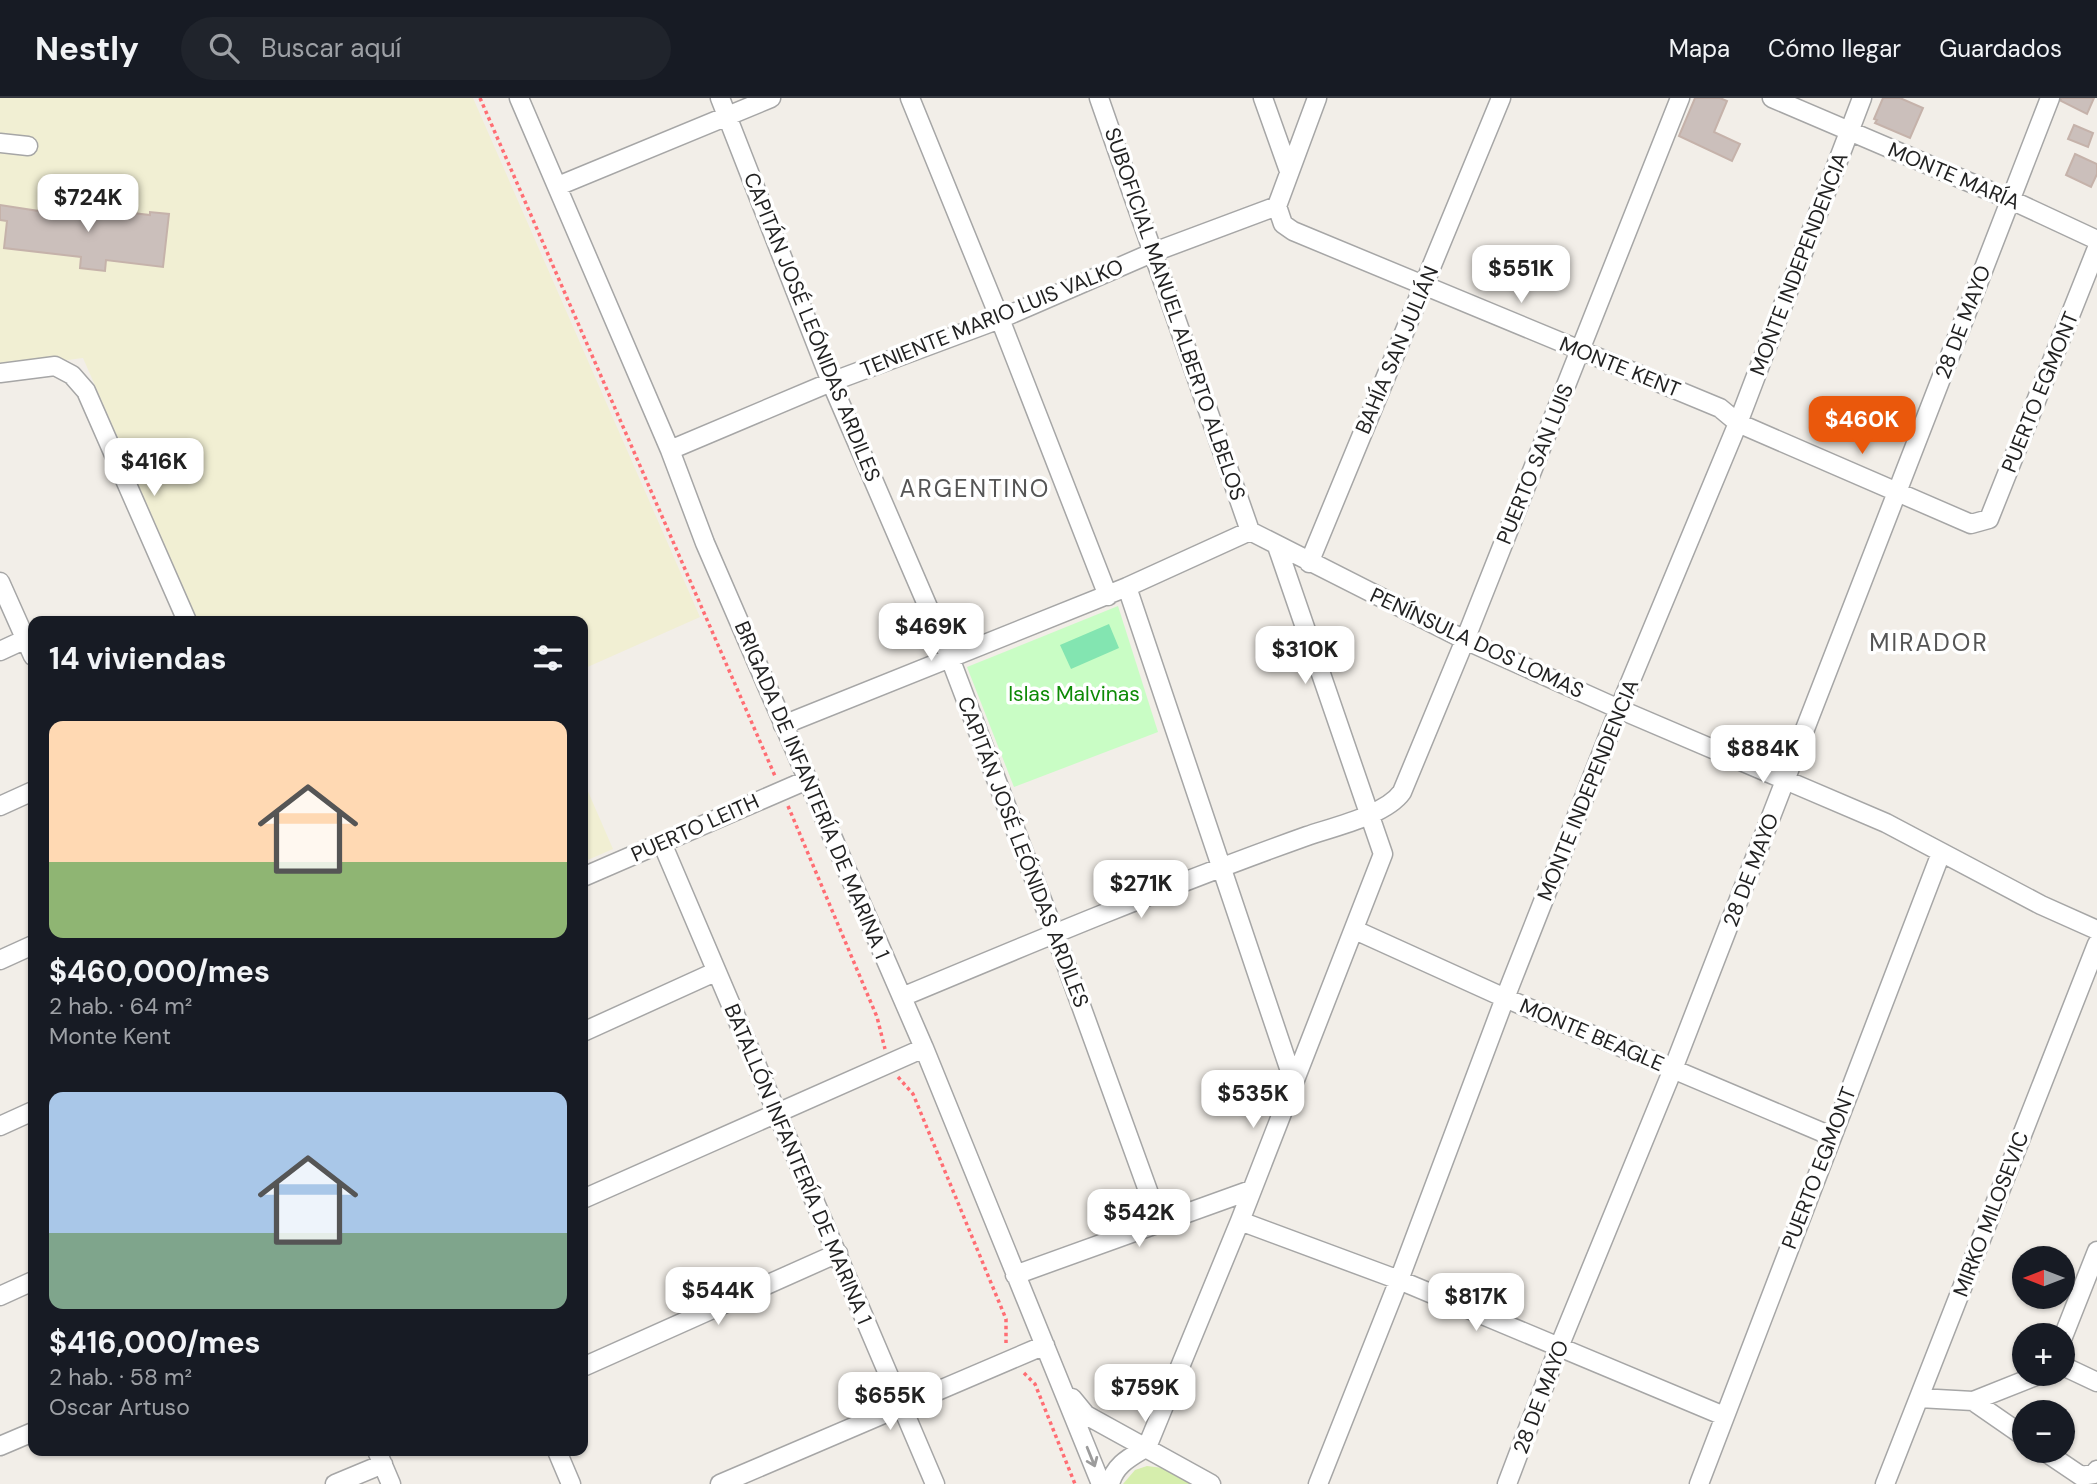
<!DOCTYPE html>
<html lang="es">
<head>
<meta charset="utf-8">
<style>
  :root { --surface:#171b24; --page:#20242c; --text:#f1f3f6; --muted:#9ea1a6; --line:#363941; --accent:#ea580c }
  body { margin:0; font-family:"DM Sans",sans-serif; background:var(--page); color:var(--text); height:100vh; display:flex; flex-direction:column; font-size:26px; white-space:nowrap }
  * { box-sizing:border-box; margin:0 }
  p { font-size:23px; color:var(--muted) }
  .icon { flex:none; width:38px; height:38px; fill:none; stroke:currentColor; stroke-width:2; stroke-linecap:round; stroke-linejoin:round }
  .map { position:relative; flex:1; overflow:hidden }
  .sheet { position:absolute; left:28px; top:518px; width:560px; height:840px; display:flex; flex-direction:column; background:var(--surface); border-radius:14px; box-shadow:0 2px 5px #0004 }
  .sheet>* { flex:none }
  .needle { width:46px; rotate:270deg }
  .buttons { position:absolute; left:2012px; top:1148px; display:grid; gap:14px }
  .buttons a { display:grid; place-items:center; width:63px; height:63px; border-radius:50%; background:var(--surface); box-shadow:0 2px 5px #0004; font-size:35px }
  .price { position:absolute; translate:-50% -60px; padding:0 16px; border-radius:14px; background:#fff; color:#222; font-size:23px; line-height:46px; filter:drop-shadow(0 2px 4px #0008) }
  .price::after { content:''; position:absolute; left:50%; top:42px; width:21px; height:16px; margin-left:-10px; background:inherit; clip-path:polygon(0 0,100% 0,50% 100%) }
  .price.selected { background:var(--accent); color:#fff }
  ul { padding:0; list-style:none }
  li { display:grid; align-content:center; gap:14px; height:371px; padding:0 21px }
  li span { display:grid; place-items:center; height:217px; border-radius:14px; color:#555 }
  li>.icon { margin-inline-start:auto }
  span .icon { width:126px; height:126px; fill:#fffc; stroke-width:1 }
  li b { font-size:30px }
  h2 { display:flex; justify-content:space-between; align-items:center; height:84px; padding:0 21px; font-size:30px }
  header { display:flex; align-items:center; gap:42px; box-sizing:border-box; height:98px; padding:0 35px; background:var(--surface); border-bottom:2px solid var(--line) }
  header strong { font-size:33px }
  nav { display:flex; gap:38px; margin-inline-start:auto; font-size:24px }
  .search { width:490px; height:63px; background:var(--page); display:flex; align-items:center; gap:18px; box-sizing:border-box; padding:0 24px; border-radius:38px; color:var(--muted); font-size:26px }
  .map>svg:first-child { display:block }
</style>
</head>
<body>
<header>
<strong>Nestly</strong>
<div class="search"><svg class="icon" aria-label="search" viewBox="0 0 24 24"><circle cx="10" cy="10" r="6"/><path d="M15 15l6 6"/></svg>Buscar aquí</div>
<nav><a>Mapa</a><a>Cómo llegar</a><a>Guardados</a></nav>
</header>
<div class="map">
<svg width="2097" height="1386" viewBox="0 0 2097 1386">
  <rect width="100%" height="100%" fill="#f2eee8"/>
  <!-- farmland -->
  <path fill="#f1efd3" d="M0,0H473L700,519L583,571V523H198L83,260L0,271Z
    M583,682L613,751L583,764Z"/>
  <!-- grass -->
  <path fill="#d6eead" d="M1147,1368L1163,1370L1191,1386H1123L1135,1372Z"/>
  <!-- park -->
  <path fill="#c9fdc5" d="M1118,508L1158,634L1014,689L967,569Z"/>
  <!-- pitch -->
  <path fill="#83e5b1" d="M1109,526L1119,550L1071,571L1060,547Z"/>
  <!-- building -->
  <path fill="#cbbfbb" stroke="#c5b2aa" stroke-width="2" d="M1695,0H1720L1727,3L1714,34L1740,46L1732,63L1679,38Z
    M1883,0H1900L1923,10L1910,40L1875,25L1877,22L1874,21Z
    M2061,0H2094L2087,16L2061,3Z
    M2074,27L2093,35L2088,49L2068,41Z
    M2075,56L2097,66V76L2091,89L2066,77Z
    M41,104L150,117V114L169,116L163,169L106,162L105,173L80,170L81,159L4,150L7,123L0,122V107L39,113Z"/>
  <g fill="none" stroke-linecap="round" stroke-linejoin="round">
    <!-- minor casing -->
    <g stroke="#a6a6a6" stroke-width="21">
      <path id="minor" d="M519,0L670,352L705,445L924,950L1101,1386
        M720,0L831,284L950,560L1055,836L1159,1123
        M910,0L1000,221L1108,498
        M1099,0L1250,433
        M1263,0L1289,73
        M1772,0L2011,102L2097,142
        M0,45L28,48
        M558,88L771,0
        M1277,108L1283,126L1293,133L1720,310L1738,325L1971,426L1989,421L2097,150
        M1277,108L1317,0
        M0,275L55,268L72,277L86,293L187,523
        M670,352L831,284L1000,221L1154,154L1277,108
        M1250,433L1465,542L1619,611L1886,725L2041,807L2097,832
        M1309,465L1501,0
        M0,484L33,558
        M1127,489L1293,982
        M0,553L26,541
        M783,627L1127,489L1250,433
        M0,708L33,693
        M662,745L935,1386
        M583,779L807,682
        M1355,832L1505,900L1831,1038
        M0,862L33,847
        M902,899C1036,843 1170,787 1307,738C1333,729 1386,717 1402,694L1465,542L1680,0
        M583,934L715,874
        M0,1028L33,1013
        M583,1101L924,950
        M1240,1123L1399,1182L1724,1318
        M1015,1177L1251,1092
        M0,1198L33,1183
        M2063,1239L2097,1153
        M2063,1268L2097,1284
        M583,1269L838,1155
        M1072,1300L1086,1317L1211,1386
        M1919,1300L1973,1303L2041,1276
        M1973,1303L2025,1339
        M0,1348L33,1334
        M377,1353L391,1386
        M557,1353L571,1386
        M2044,1353L2081,1378L2094,1376L2097,1372
        M335,1386L383,1366
        M720,1386L1045,1247
        M1110,1386C1115,1366 1131,1359 1147,1349L1240,1123L1383,756L1277,448
        M1318,1386L1399,1182L1505,900L1619,611L1738,325L1862,0
        M1507,1386L1559,1249L1673,971L2050,0
        M1699,1386L1941,755
        M1885,1386L2097,846"/>
    </g>
    <!-- path -->
    <path stroke="#ff6d73" stroke-width="3.5" stroke-dasharray="3.5 3.5" stroke-linecap="butt" d="M480,0L775,678
      M788,708L877,919L885,951
      M898,979L913,996L1006,1221V1245
      M1024,1275L1035,1286L1075,1386"/>
    <!-- minor -->
    <use href="#minor" stroke="#fff" stroke-width="18"/>
  </g>
  <!-- one-way arrows -->
  <defs><path id="oneway-shaft" d="M-6 0H5M1.5-3L5.5 0L1.5 3" fill="none" stroke-width="1.6" stroke-linecap="round" stroke-linejoin="round" transform="scale(1.75)"/></defs>
  <use stroke="#9c9c9c" href="#oneway-shaft" transform="translate(1091 1359) rotate(68)"/>
  <g text-anchor="middle" stroke-width="7" stroke-linejoin="round" paint-order="stroke">
    <!-- street labels -->
    <g font-size="21" fill="#222" stroke="#fff">
      <text transform="translate(1954 78) rotate(23)" y="7">MONTE MARÍA</text>
      <text transform="translate(1799 166) rotate(-69)" y="7">MONTE INDEPENDENCIA</text>
      <text transform="translate(1175 216) rotate(71)" y="7">SUBOFICIAL MANUEL ALBERTO ALBELOS</text>
      <text transform="translate(992 220) rotate(-22)" y="7">TENIENTE MARIO LUIS VALKO</text>
      <text transform="translate(1963 224) rotate(-69)" y="7">28 DE MAYO</text>
      <text transform="translate(812 229) rotate(68)" y="7">CAPITÁN JOSÉ LEÓNIDAS ARDILES</text>
      <text transform="translate(1397 252) rotate(-67)" y="7">BAHÍA SAN JULIÁN</text>
      <text transform="translate(1620 269) rotate(22)" y="7">MONTE KENT</text>
      <text transform="translate(2040 294) rotate(-68)" y="7">PUERTO EGMONT</text>
      <text transform="translate(1535 366) rotate(-68)" y="7">PUERTO SAN LUIS</text>
      <text transform="translate(1477 545) rotate(25)" y="7">PENÍNSULA DOS LOMAS</text>
      <text transform="translate(812 692) rotate(67)" y="7">BRIGADA DE INFANTERÍA DE MARINA 1</text>
      <text transform="translate(1588 692) rotate(-68)" y="7">MONTE INDEPENDENCIA</text>
      <text transform="translate(695 730) rotate(-24)" y="7">PUERTO LEITH</text>
      <text transform="translate(1023 754) rotate(69)" y="7">CAPITÁN JOSÉ LEÓNIDAS ARDILES</text>
      <text transform="translate(1751 772) rotate(-69)" y="7">28 DE MAYO</text>
      <text transform="translate(1592 937) rotate(23)" y="7">MONTE BEAGLE</text>
      <text transform="translate(798 1066) rotate(67)" y="7">BATALLÓN INFANTERÍA DE MARINA 1</text>
      <text transform="translate(1819 1070) rotate(-69)" y="7">PUERTO EGMONT</text>
      <text transform="translate(1991 1116) rotate(-69)" y="7">MIRKO MILOSEVIC</text>
      <text transform="translate(1541 1299) rotate(-69)" y="7">28 DE MAYO</text>
    </g>
    <!-- park labels -->
    <g font-size="21" fill="#0e8a06" stroke="#fff">
      <text x="1074" y="603">Islas Malvinas</text>
    </g>
    <!-- quarter labels -->
    <g font-size="24" letter-spacing="2" fill="#555" stroke="#fff">
      <text x="975" y="399">ARGENTINO</text>
      <text x="1929" y="553">MIRADOR</text>
    </g>
  </g>
</svg>
<div class="buttons">
<a><svg class="needle" viewBox="-14 -14 28 28"><path d="M0-13l5 13h-10z" fill="#e53935"/><path d="M0 13l5-13h-10z" fill="#9ea1a6"/></svg></a>
<a>+</a>
<a>−</a>
</div>
<b class="price" style="left:88px;top:136px">$724K</b>
<b class="price" style="left:1521px;top:207px">$551K</b>
<b class="price selected" style="left:1862px;top:358px">$460K</b>
<b class="price" style="left:154px;top:400px">$416K</b>
<b class="price" style="left:931px;top:565px">$469K</b>
<b class="price" style="left:1305px;top:588px">$310K</b>
<b class="price" style="left:1763px;top:687px">$884K</b>
<b class="price" style="left:1141px;top:822px">$271K</b>
<b class="price" style="left:1253px;top:1032px">$535K</b>
<b class="price" style="left:1139px;top:1151px">$542K</b>
<b class="price" style="left:718px;top:1229px">$544K</b>
<b class="price" style="left:1476px;top:1235px">$817K</b>
<b class="price" style="left:1145px;top:1326px">$759K</b>
<b class="price" style="left:890px;top:1334px">$655K</b>
<section class="sheet">
<h2>14 viviendas<svg class="icon" aria-label="filters" viewBox="0 0 24 24"><path d="M4 7h16M4 17h16"/><circle cx="9" cy="7" r="2"/><circle cx="15" cy="17" r="2"/></svg></h2>
<ul>
<li><span style="background:linear-gradient(#ffd9b3 65%,#8fb573 0)"><svg class="icon" aria-label="home" viewBox="0 0 24 24"><path d="M3 11l9-7 9 7M6 9v11h12V9"/></svg></span><div><b>$460,000/mes</b><p>2 hab. · 64 m²</p><p>Monte Kent</p></div></li>
<li><span style="background:linear-gradient(#a9c7e8 65%,#7fa58c 0)"><svg class="icon" aria-label="home" viewBox="0 0 24 24"><path d="M3 11l9-7 9 7M6 9v11h12V9"/></svg></span><div><b>$416,000/mes</b><p>2 hab. · 58 m²</p><p>Oscar Artuso</p></div></li>
</ul>
</section>
</div>
</body>
</html>
